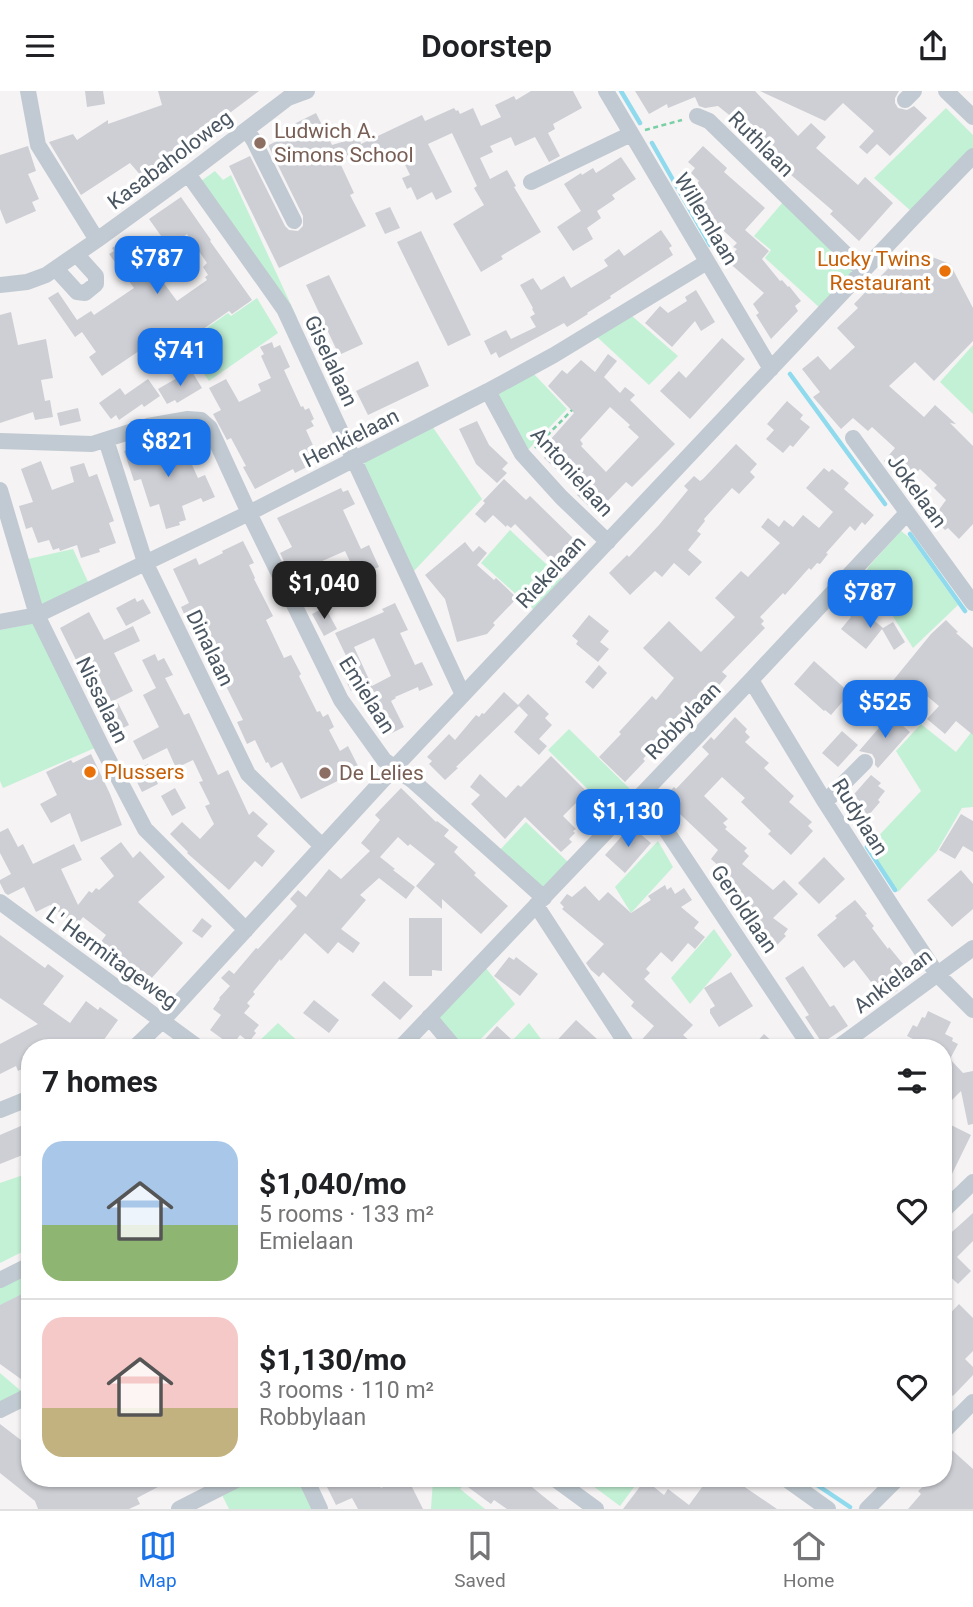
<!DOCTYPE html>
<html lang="en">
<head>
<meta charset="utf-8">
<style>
  :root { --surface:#fff; --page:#f2f2f2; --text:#202124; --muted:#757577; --line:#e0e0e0; --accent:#1a73e8 }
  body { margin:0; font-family:Roboto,sans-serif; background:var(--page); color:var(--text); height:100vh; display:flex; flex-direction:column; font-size:26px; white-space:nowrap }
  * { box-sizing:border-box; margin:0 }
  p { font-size:23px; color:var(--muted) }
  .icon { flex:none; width:38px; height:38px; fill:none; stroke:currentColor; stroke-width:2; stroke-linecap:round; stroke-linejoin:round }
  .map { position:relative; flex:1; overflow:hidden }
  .panel { position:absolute; left:21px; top:948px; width:931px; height:448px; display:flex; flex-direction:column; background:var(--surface); border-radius:28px; box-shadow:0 2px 5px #0004 }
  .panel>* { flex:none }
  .price { position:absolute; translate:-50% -60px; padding:0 16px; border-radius:14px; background:var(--accent); color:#fff; font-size:23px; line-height:46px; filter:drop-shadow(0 2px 4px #0008) }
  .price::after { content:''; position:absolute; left:50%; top:42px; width:21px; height:16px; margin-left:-10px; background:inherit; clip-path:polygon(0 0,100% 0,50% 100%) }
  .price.on { background:#222; color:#fff }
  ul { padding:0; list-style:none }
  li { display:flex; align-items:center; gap:21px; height:175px; padding:0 21px }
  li+li { border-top:2px solid var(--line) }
  li span { display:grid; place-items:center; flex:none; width:196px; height:140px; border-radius:21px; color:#555 }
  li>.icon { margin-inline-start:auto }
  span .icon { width:84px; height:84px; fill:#fffc; stroke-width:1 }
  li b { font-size:30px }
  h2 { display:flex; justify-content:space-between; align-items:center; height:84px; padding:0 21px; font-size:30px }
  header { display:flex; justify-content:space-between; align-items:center; height:91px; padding:0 21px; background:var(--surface); font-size:32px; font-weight:600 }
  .tab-bar { display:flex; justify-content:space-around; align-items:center; height:98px; border-top:2px solid var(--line); background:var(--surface); font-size:19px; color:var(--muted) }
  .tab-bar a { display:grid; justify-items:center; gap:4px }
  .tab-bar .on { color:var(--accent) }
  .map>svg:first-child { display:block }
</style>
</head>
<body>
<header><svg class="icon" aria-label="menu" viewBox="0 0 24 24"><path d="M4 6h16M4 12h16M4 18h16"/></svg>Doorstep<svg class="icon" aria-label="share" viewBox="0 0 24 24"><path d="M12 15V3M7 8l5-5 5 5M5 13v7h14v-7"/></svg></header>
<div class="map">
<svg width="973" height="1418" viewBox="0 0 973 1418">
  <rect width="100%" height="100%" fill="#f5f3f3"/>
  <!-- green -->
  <path fill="#c3f1d5" d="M946,17L973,44V60L912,121L874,87Z
    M215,80L223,89L231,84L298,229L201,90Z
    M783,111L852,178L851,183L820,217L765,167L771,159L754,145Z
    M257,207L278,242L209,290L183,254L228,222L231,225Z
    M632,225L678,265L649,294L596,245Z
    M973,254V323L940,291Z
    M533,282L567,318L526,361L497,301Z
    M432,335L482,408L413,481L363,375L369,365Z
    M510,439L562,488L534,519L481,472Z
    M901,440L910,447L958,514L913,557L868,486L867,479L869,475Z
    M73,458L89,493L55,511L41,513L28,468Z
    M34,532L97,656L3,697L0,690V539Z
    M921,633L956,661L973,639V716L962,717L937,760L898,801L869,755L921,700L896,660Z
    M569,638L634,702L613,723L548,659Z
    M526,731L569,772L542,799L499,760Z
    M658,750L673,776L631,822L615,796Z
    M714,838L732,864L690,913L671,887Z
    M485,876L515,913L472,957H460L442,935L439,925Z
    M278,932L305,957H252Z
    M529,932L541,948L532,957H505Z
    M26,1083L30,1091V1157L0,1172V1092Z
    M30,1181V1244L0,1221V1196Z
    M0,1282L21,1300L0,1311Z
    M248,1388H300L314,1418H229L221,1402Z
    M433,1388H468L460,1398L485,1418H431Z
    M586,1388H640L620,1415L585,1389Z"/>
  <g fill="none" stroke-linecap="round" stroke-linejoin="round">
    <!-- stream -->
    <path stroke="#90daee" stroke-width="4.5" d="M621,0L640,32
      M652,52L710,154
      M790,283L885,413
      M910,443L965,520
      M867,756L895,799
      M808,1388L850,1416"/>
  </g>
  <!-- building -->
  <path fill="#cdcfd5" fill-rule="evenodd" d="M85,0H103L105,13L87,16Z
    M158,0H259L183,57L190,66L148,93L130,72L81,104L49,51L73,43L77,49L108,29V33L162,14Z
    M531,0H573L582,17L553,33L555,38L548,42L560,65L549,71L535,46L515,55L511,46L490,55L493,61L480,67L490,88L507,79L516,95L514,96L541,141L501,165L503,168L481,181L453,133L484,114L474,97L477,95L452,42L428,53L452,101L436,109L432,101L417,109L411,96L407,98L402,87L410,84L398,59L387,64L383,57L340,72L354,102L350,104L366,135L279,177L229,75L250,65L285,135L289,139L298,140L303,135V125L269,56V54L297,40L294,33L316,22L332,54L359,46L361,53L422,24L425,30L454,17L456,20L458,19L460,23L473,17L481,35L501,26L495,14L514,5L516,9Z
    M635,0H755L798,45L811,32L826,46L816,57L858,94L865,86L893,112L859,150L830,123L833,120L790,83L787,86L770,70L774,67L743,40L741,43L729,32L733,27L718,15L705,17L699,15L695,6L668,17L667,13L649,23Z
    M760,0H899L895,7V12L898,17L907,19L914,15L927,27L890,65L877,53L867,63L859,56L874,40L843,12L825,30Z
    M28,55L36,80L28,83L39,108L32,111L36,120L6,133L0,118V64Z
    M703,55L727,77L724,81L765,117L745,139L769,160L762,168L780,190L782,189L788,196L789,195L801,210L795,215L798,220L771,248L756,224L759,222L753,213L764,202L727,170L737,158L733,156L737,152L715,132L713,134L686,107L699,90L691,82L695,77L688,71Z
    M621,66L636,88L612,104L615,108L597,120L601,127L587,137L593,148L573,160L557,136L581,120L564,93L581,82L582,84L593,77L596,82Z
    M181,106L211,149L210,150L252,209L232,223L229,220L199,241L197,238L181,249L173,237L102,285L89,266L96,261L82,241L75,246L48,207L58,201L77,229L91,220L94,224L134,197L109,163L114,160L112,157L129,145L177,210L207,189L205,186L208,184L203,176L207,172L187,143L169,156L149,128Z
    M390,116L400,137L385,143L375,122Z
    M661,139L672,155L669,157L673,164L610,205L611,207L587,222L588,223L567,236L564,232L499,267L496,261L491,264L484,250L506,239L511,248L536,236L530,226L535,223L532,218L533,217L520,194L533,187L541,199L564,185L571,197L608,175L604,169L619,158L624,165Z
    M421,140L471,244L448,255L397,151Z
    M908,157L918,166L922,162L950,173L973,217V250L934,290L915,271L889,295L924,326L935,314L956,333L950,332L973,355V433L959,448L948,437L945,439L933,427L946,409L934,397L937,394L920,378L910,388L895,374L892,377L884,370L895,357L872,336L868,340L853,327L841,338L813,306L820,301L802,278L818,265L830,279L855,256L837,237L858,217L854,213Z
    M329,184L363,253L339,264L306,194Z
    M696,199L715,231L701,240L695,230L672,256L645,232L660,215L668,222L687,210L685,206Z
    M11,221L18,254L46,248L53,287L41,289L45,310L50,309L53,326L35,329L33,321L0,332V224Z
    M722,247L745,268L690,328L660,300L679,280L686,287Z
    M272,251L274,257L280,254L290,276L284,279L301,316L303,315L305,319L309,317L314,328L311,330L314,335L306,339L317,363L306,368L309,375L295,382L293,378L255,398L243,376L246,375L231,347L227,349L213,323L221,319L209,297L226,288L239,311L261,300L258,293L271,287L261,265L264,263L260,256Z
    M608,263L617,270L604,286L620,302L625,296L635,304L630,309L675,353L632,396L626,391L596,422L577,404L583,397L578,393L582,389L566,373L559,381L544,367L547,363L542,358L574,322L548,295L562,279L567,283L581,269L595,281ZM610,316L630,334L628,336L639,346L606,381L581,355L583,353L580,349Z
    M418,270L429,295L368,324L356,300Z
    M191,279L202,297L177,312L175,309L167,313L158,298Z
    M148,288L160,305L144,316L142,313L119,329L116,324L111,328L99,312L120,297L125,304Z
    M787,310L803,324L800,328L810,336L793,356L790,354L783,362L766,348L774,339L767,333Z
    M78,317L81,330L60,335L57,322Z
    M477,330L489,354L508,372L502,378L507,382L497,392L476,373L459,338Z
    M160,348L164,360L182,352L198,387L205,384L215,406L203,411L201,407L182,415L186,429L179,431L180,434L166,438L159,413L150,416L141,388L134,390L124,360Z
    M736,353L757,373L750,381L755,386L739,403L732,397L704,428L705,430L697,440L701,443L688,459L702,471L689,485L674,472L662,486L655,480L630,504L609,482L627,464L629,466L659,434L688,399L684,395L694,385L700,390L703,388Z
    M41,370L52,399L74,391L70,376L84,372L89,386L97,383L114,430L109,432L116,452L99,458L100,461L81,467L77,454L60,460L59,457L53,459L49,449L38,452L32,436L26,438L19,415L33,411L21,378Z
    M824,377L829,381L832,378L849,392L844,398L874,424L865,434L862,431L855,440L850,435L826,462L828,463L820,473L817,472L811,479L809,477L785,504L783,502L760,526L764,530L761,533L765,537L722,581L727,585L714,600L710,596L693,614L694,615L683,628L679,624L670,634L669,633L653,651L656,653L643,668L645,670L625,691L599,666L621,643L619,641L652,605L656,609L674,587L643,557L669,530L701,561L735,526L715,507L741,480L748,486L780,452L761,436L768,427L779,436L784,429L793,436L803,424L819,437L833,421L806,397Z
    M504,388L526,409L530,405L576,450L554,472L515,433L511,437L507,434L506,436L493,424L485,432L475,423L485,412L483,410Z
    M341,397L343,401L348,399L355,413L343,419L361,458L369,454L379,476L367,481L366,479L356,483L345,460L320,471L332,494L326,497L327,499L315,505L301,480L291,485L280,462L292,456L277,427Z
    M243,450L254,472L249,474L255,487L254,488L273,525L266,529L284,567L291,564L301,583L299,585L317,621L320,620L323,626L328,623L334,636L329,639L340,660L348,655L360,679L301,708L282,671L271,677L268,671L266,672L255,649L247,653L237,631L243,629L225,593L220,595L211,575L218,572L208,551L199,556L181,516L189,512L173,478L196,467L199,474L223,462L222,460Z
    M465,451L473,461L479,455L487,462L477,474L494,489L496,487L517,507L493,532L495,534L487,543L457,551L445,508L425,484Z
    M135,507L137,511L143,508L151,522L126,535L116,517Z
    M395,512L408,539L400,542L415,574L422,571L433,594L419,600L418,596L395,606L396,607L391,610L404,636L384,646L360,596L351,600L340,578L350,573L335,542L384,521L382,518ZM374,547L391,585L372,595L354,556Z
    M857,515L883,537L893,531L905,551L894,559L882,538L866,558L841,538L851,526L850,525Z
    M325,516L337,538L324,545L312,523Z
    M89,521L104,549L133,535L140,550L114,562L133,600L111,611L97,581L85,587L60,537Z
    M589,524L609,540L600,551L609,558L598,571L576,553L578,550L572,545Z
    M946,529L958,541L956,542L973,557V644L956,630L945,643L927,628L939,615L916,596L905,609L891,596V592L931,543Z
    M155,563L158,570L164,567L173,584L165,587L184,624L189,622L218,684L228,679L249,724L253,720L268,733L257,745L275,760L262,776L255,770L229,799L187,762L188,761L170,743L182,731L200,748L214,733L205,715L210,713L199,691L203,690L193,669L176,677L167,657L143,669L133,650L159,636L143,604L156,597L142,569Z
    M814,570L850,602L831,624L825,619L824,620L794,593Z
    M599,574L607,582L593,598L585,591Z
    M504,601L518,614L528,603L549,623L545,627L552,634L539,648L547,655L539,664L514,641L528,624L519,615L456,676L458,677L445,689L429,673L432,670L427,666L449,643L455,649L476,624L479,626L482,622L484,623Z
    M118,612L129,634L113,642L102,620Z
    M890,624L910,641L878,677L875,674V668L872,663L859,660Z
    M735,626L747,638L745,641L750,646L745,651L769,672L764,677L794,705L789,711L812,731L808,735L813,740L791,764L768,743L771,740L741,711L745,707L722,686L704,705L728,728L723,732L727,736L725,738L747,757L744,760L749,765L742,773L773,799L784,789L798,803L773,827L788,838L784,843L786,845L774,857L765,850L769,845L758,837L760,834L752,827L753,825L723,800L733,788L711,768L718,759L663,707L674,696L676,698L709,663L702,656L711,646L714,649Z
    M842,640L858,654L838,676L822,662Z
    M91,663L110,703L122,734L81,751L70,722L51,732L40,713L57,704L46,681L71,669L73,672Z
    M551,665L587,701L563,725L576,738L573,740L575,742L569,748L572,751L561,761L525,726L505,748L471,713L480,704L470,696L480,683L506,707L518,694L521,696Z
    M148,673L158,693L142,701L132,681Z
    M871,684L881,692L878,695L885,700L878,709L880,711L867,726L848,710Z
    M175,697L186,717L172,725L161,705Z
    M401,697L436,731L437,730L449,739L444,745L458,756L454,761L476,782L474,784L508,815L481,843L442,808V818L416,795L435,773L410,753L408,755L398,746L380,766L395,778L393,779L415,796L406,808L379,787L360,804L366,809L341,838L360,852L353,862L338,851L328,863L305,842L281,870L280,868L253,901L255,903L247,912L250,915L244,922L259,934L254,940L256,942L249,951L240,944L232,955L210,939L221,924L213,918L220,908L219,907L230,895L221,887L229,879L234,883L256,857L258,858L297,815L290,808L298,799L306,806L329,778L341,788L370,760L361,752L380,729L375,724Z
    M961,723L973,730V761L963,755L955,768L939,759Z
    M631,735L651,752L625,782L605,764Z
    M8,737L18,756L23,753L33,773L74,753L82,769L61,778L78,814L89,800L92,802L96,797L99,799L114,785L100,767L121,751L133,767L140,760L165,786L138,811L183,852L149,890L116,860L109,869L95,859L106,844L83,826L76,835L50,814L36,821L24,796L8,804L5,802L0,792V789L11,783L0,762V741Z
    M824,766L845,788L819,813L798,792Z
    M961,779L973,793V818L952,836L927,809Z
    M665,794L667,799L671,796L675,803L684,797L692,809L681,816L699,831L694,837L705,846L695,858L688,852L672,871L661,861L646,878L650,882L644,888L693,934L683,944L698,957H639L638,953L654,935L631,915L634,911L603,881L599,886L591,879L586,872L604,853L562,818L564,816L560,812L567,803L572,806L585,795L599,810L608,801L631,822L651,809L648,805Z
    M855,809L867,823L865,824L874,835L872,837L888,858L889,856L912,884L896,896L898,899L885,909L854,869L844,877L817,844L837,827L835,825Z
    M202,827L212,835L202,847L192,840Z
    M409,827H442V880L432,879V885H409Z
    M0,844L45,877L48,873L64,885L43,913L70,932L86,910L98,919L100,916L118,929L98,957H30V974L18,980L16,975L0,983V953L38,933L0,907Z
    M509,866L514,869L516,866L538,883L520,905L494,885Z
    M803,875L830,916L834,914L848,935L822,952L805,926L809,924L785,887Z
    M731,881L753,915L719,936L710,922V918L715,915L704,897Z
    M384,890L413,915L400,929L371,904Z
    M314,909L339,929L329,942L303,922Z
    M928,920L951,931L945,943L953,947L952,950L958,953L950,968L963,982L973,980V1033L968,1034L961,1000L943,1018V957H908L913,948L907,945L913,934L917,936L922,926L925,927Z
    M576,929L597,948L589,957H550Z
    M497,935L511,948L504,957H477Z
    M764,943L779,957H751Z
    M943,1030L971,1044L951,1085L943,1081Z
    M30,1031V1061L0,1073V1044Z
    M973,1122V1150L957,1166L971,1180L958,1193L943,1179V1149Z
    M30,1199V1285L25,1291L0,1273V1214Z
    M959,1213L973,1227V1260L965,1268L973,1276V1284L953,1305L951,1303L943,1311V1230Z
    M0,1333L30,1356V1388H69L78,1395L93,1388H173L137,1407L140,1413L129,1418H38L35,1410L0,1382Z
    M943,1351L973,1378V1418H908L921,1403L918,1400L925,1394L918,1388H943Z
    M323,1388H376L381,1397L400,1388H408L423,1418H358L352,1407L336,1414Z
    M474,1388H522L559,1418H507L494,1409L491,1413L468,1396Z
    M708,1388H733L777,1418H623L645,1389L664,1404L668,1398L689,1414Z"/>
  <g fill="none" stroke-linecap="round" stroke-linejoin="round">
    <!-- path -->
    <path stroke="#7ad0a6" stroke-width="2.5" stroke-dasharray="5 3.5" stroke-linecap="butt" d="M645,39L682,29
      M535,357L572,319"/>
    <!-- minor -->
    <path stroke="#c1cad2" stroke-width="16" d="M28,0L38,54L97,149
      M606,0L771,278
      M946,0L973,26
      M905,9L914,0
      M697,25L709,30L863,180
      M247,39L254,50L294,130
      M188,83L284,218L463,604
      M531,91L631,43
      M56,178L77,201L85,202L96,193V185L77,164
      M0,194L27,191L46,184L97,149L188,83L288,7L307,0
      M488,300L522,363L561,406L608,451
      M853,347L973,512
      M106,349L145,471L248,683L322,755
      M0,350L92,353L148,335L188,328L201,329L210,337L249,422L341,609L384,669L413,690L544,807
      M0,399L37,524L102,656L145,738L246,839
      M0,531L37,524L249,422L488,300L554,264L707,171
      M751,589L825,711L895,820L937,883L973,919
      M642,703L811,957
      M825,711L865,671
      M0,811L199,957
      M536,814L629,957
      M429,926L455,957
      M134,957L163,929L394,677L913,127L973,65
      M400,957L751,589L907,422
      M837,957L973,857
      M0,1019L30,1007
      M943,1120L973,1091
      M0,1189L30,1174
      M0,1319L30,1304
      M943,1341L973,1311
      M306,1388L320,1418
      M555,1388L596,1418
      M786,1388L828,1418
      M179,1418L238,1388
      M867,1418L897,1388"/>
  </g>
  <!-- markers -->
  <g fill="#8d6e63" stroke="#fff" stroke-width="2.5">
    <circle cx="260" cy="52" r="7"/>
    <circle cx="325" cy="682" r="7"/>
  </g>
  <g fill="#e8710a" stroke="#fff" stroke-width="2.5">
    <circle cx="945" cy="180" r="7"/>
    <circle cx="90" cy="681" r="7"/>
  </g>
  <g text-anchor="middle" stroke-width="7" stroke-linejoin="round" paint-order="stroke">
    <!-- education labels -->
    <g font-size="21" fill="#785e54" stroke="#fff" text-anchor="start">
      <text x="274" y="47">Ludwich A.<tspan x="274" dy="24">Simons School</tspan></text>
      <text x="339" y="689">De Lelies</text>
    </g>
    <!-- street labels -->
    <g font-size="21" fill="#4a5661" stroke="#fff">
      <text transform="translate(761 53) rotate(45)" y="7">Ruthlaan</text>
      <text transform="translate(170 69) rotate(-37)" y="7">Kasabaholoweg</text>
      <text transform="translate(706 128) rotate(59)" y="7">Willemlaan</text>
      <text transform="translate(331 270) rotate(65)" y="7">Giselalaan</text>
      <text transform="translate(351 347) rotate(-27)" y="7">Henkielaan</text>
      <text transform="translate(572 381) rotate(48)" y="7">Antonielaan</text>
      <text transform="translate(917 400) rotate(54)" y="7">Jokelaan</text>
      <text transform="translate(551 481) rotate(-47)" y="7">Riekelaan</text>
      <text transform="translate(210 557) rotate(64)" y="7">Dinalaan</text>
      <text transform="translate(367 604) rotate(58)" y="7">Emielaan</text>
      <text transform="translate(102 609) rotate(64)" y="7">Nissalaan</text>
      <text transform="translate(683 630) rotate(-46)" y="7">Robbylaan</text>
      <text transform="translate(860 726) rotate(58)" y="7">Rudylaan</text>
      <text transform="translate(744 818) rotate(56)" y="7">Geroldlaan</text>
      <text transform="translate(112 867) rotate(36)" y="7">L' Hermitageweg</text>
      <text transform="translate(893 890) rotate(-37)" y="7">Ankielaan</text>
    </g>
    <!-- food labels -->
    <g font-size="21" fill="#c56008" stroke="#fff" text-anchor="end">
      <text x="931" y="175">Lucky Twins<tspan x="931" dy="24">Restaurant</tspan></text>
      <text x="104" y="688" text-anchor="start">Plussers</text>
    </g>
  </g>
</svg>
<b class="price" style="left:157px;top:205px">$787</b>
<b class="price" style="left:180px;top:297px">$741</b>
<b class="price" style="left:168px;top:388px">$821</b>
<b class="price on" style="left:324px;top:530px">$1,040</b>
<b class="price" style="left:870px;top:539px">$787</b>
<b class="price" style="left:885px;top:649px">$525</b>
<b class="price" style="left:628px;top:758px">$1,130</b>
<section class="panel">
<h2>7 homes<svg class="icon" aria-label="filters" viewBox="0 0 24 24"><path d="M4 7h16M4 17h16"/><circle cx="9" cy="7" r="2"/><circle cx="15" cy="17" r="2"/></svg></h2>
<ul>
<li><span style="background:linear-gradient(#a9c7e8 60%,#8fb573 0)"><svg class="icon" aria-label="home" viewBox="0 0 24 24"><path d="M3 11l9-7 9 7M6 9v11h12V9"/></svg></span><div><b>$1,040/mo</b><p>5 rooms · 133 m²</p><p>Emielaan</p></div><svg class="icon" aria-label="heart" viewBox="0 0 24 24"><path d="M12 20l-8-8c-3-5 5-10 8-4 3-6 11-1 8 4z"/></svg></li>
<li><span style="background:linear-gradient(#f6c9c9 65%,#c2b280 0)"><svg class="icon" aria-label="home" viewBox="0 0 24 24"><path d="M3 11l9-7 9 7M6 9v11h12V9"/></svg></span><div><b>$1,130/mo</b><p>3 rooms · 110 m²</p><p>Robbylaan</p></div><svg class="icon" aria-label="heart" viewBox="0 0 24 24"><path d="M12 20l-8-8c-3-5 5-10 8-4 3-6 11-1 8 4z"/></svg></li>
</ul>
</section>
</div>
<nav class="tab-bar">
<a class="on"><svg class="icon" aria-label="map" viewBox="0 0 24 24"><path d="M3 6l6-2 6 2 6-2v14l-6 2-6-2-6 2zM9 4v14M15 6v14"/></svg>Map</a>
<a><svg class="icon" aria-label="saved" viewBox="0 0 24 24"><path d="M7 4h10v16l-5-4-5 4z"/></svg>Saved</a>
<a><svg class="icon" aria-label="home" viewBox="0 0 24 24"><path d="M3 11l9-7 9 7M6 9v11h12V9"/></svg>Home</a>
</nav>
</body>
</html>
